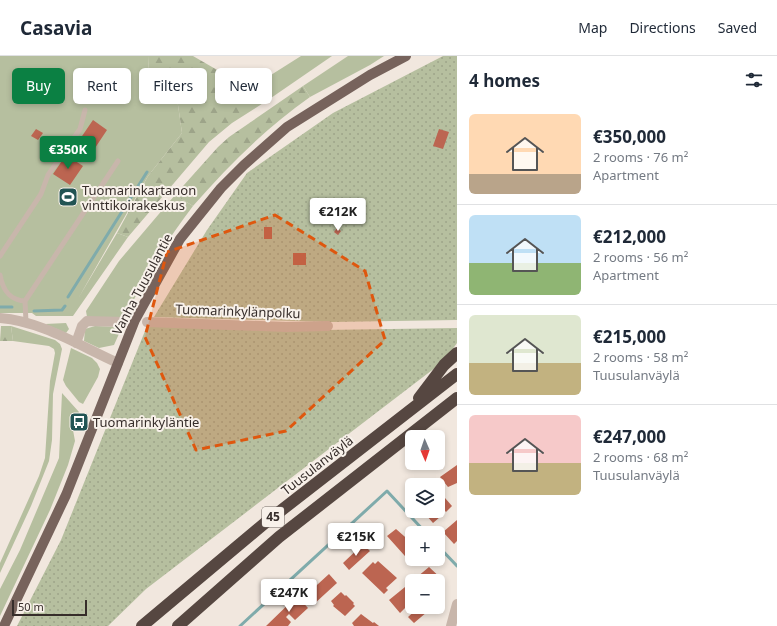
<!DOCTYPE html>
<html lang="en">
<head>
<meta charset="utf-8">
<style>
  :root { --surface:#fff; --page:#f6f6f7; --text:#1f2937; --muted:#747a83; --line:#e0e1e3; --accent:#0b8043 }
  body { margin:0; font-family:"Noto Sans",sans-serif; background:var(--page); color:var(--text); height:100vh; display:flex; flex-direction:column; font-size:15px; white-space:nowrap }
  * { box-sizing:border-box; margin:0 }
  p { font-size:13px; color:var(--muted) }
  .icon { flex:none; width:22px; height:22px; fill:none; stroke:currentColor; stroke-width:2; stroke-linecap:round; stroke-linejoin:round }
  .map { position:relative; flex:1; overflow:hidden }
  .sheet { display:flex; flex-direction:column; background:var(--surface); width:320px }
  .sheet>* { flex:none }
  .top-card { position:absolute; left:12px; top:12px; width:380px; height:36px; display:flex; gap:8px }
  .needle { width:26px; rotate:178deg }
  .controls { position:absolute; left:405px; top:374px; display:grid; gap:8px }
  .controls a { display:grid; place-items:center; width:40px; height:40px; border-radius:6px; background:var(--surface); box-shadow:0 2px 6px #0003; font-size:20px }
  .scale { position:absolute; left:12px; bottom:10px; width:75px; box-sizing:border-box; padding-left:4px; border:2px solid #362d2a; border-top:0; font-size:11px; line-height:14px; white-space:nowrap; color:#362d2a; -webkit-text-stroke:3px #f8f1ea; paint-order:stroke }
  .price { position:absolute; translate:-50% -34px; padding:0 9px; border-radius:4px; background:#fff; color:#222; font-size:13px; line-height:26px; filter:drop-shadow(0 1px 2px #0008) }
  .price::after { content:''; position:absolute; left:50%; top:24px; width:12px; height:9px; margin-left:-6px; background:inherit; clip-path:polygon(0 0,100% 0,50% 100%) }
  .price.current { background:var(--accent); color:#fff }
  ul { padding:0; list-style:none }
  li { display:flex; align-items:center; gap:12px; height:100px; padding:0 12px }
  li+li { border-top:1px solid var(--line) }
  li span { display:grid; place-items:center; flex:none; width:112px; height:80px; border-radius:6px; color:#555 }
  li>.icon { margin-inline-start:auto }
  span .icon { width:48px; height:48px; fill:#fffc; stroke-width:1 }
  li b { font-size:17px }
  h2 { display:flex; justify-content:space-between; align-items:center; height:48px; padding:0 12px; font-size:17px }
  .tag { padding:0 14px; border-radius:6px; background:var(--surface); box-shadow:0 2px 6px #0003; font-size:14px; line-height:36px }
  .tag.current { background:var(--accent); color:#fff }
  header { display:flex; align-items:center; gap:24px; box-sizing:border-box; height:56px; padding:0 20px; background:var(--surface); border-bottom:1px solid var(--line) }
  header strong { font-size:19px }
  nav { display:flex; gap:22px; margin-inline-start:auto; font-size:14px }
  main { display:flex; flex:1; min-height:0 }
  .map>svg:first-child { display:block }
</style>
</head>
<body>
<header>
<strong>Casavia</strong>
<nav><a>Map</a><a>Directions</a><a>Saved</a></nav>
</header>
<main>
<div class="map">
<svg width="457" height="570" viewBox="0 0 457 570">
  <defs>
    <pattern id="forest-firs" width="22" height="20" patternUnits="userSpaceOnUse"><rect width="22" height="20" fill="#b6bf9f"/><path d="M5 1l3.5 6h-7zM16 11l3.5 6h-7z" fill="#9da489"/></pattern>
    <pattern id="park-dots" width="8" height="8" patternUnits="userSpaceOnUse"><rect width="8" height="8" fill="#b6bf9f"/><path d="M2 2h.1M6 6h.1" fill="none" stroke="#9da489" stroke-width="1.8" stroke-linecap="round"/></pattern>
  </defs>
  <rect width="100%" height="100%" fill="#f1e7de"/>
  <!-- green -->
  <path fill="#b6bf9f" d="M0,0H149L148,23L153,28L177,42L182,77L148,120L79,241L117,177L128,181L73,260H36L32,257H0Z
    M301,0H332L268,44L263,24Z
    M348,0H384L370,9L310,41L303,30Z
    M175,139L193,150C166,186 143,220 126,262L87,261L86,255L119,205Z
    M66,267L69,273L66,277L45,268Z
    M11,270L55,284L60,288L62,293L53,338L52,384L49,405L31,450L0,517V507L39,420L45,402L50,325L55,297L54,293L49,290L13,285Z
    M95,270L122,271L114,289L99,292L84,285L85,273Z
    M71,292L92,302L97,307L100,313L98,321L83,348L79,346L66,330L63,324Z
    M62,337L79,356L73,374L75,385L68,409L50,454L0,560V533L20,494L59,402Z"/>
  <!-- forest -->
  <path fill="url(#forest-firs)" d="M149,0H193L219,15L263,24L268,44L232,67L209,86L128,181L117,177L148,120L182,77L177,42L153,28L148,23Z
    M303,30L310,41C266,72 229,109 193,150L175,139L218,91L229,81Z
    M1,270H11L13,285H0Z"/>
  <!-- park -->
  <path fill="url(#park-dots)" d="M443,0H457V264L331,266L154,261L207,174L247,117L333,57Z
    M147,270L323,274L457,272V287L444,305L146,533L108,570H17L61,484Z"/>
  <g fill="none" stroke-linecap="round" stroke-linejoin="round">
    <!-- stream -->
    <path stroke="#7fabab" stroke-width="3" d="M68,241L147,116
      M0,251H12
      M34,255L62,254L65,250
      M438,490L457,510
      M240,570L387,435L426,477"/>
  </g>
  <!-- building -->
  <path fill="#bc6551" d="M93,64L107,74L95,92L80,83Z
    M36,73L43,77L38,84L31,80Z
    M439,73L449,76L443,93L433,90Z
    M66,99L83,110L70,129L53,118Z
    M264,171H272V183H264Z
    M337,172L341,175L338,179L334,176Z
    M293,197H306V209H293Z
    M457,409V427L448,431L440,421Z
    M438,433L442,438L438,442Z
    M445,442L452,450L446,456L439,448Z
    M431,455L433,458L435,456L440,461L433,467L426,459Z
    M457,464V485L454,488L443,476Z
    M396,473L412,487V503H420L413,509L387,480Z
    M363,488L370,495L349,514L343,507Z
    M378,505L397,522L386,532L388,534L384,538L362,517L373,506L375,508Z
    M429,511L444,525L438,530V525H420L417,521Z
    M329,518L337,527L314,548L306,539Z
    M405,531L412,538V545L400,557L389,544Z
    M341,536L345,540L346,539L354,547L353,548L355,550L345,560L333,550L334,549L331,545Z
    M297,540L308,552L295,564L289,558L286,561L291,566L288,570H266Z
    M419,551H422L427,556L414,567L408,561Z
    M361,558L373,567L374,566L379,570H354L352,567Z"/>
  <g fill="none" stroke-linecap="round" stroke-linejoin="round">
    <!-- service -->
    <path stroke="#c8b6ab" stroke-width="5" d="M0,200L41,138L48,119L80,73L85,54
      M0,219C3,235 10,244 25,245
      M26,266L25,245L118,105"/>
    <!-- minor -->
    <path stroke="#c8b6ab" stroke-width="10" d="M0,262C41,265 80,290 118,307
      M147,266L286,271L328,270
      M76,287L82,270L87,265L125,266
      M451,570L457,548"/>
    <!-- primary -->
    <path stroke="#77635c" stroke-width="10" d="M4,570L66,439L135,264L180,183L221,132L244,109L287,71L370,19L406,0"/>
    <!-- motorway -->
    <path stroke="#564741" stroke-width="12" d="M419,342L444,309L457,297
      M142,570L265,467L457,318
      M178,570L279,481L457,342"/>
  </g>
  <!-- marked area -->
  <path fill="#df570e" fill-opacity="0.2" stroke="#df570e" stroke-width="3" stroke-dasharray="8 5" stroke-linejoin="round" d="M275,159L365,215L385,284L286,375L196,394L145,281L167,196Z"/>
  <!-- icons -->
  <defs>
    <g id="stadium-square" transform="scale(1)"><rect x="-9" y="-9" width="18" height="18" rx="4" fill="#225454" stroke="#f8f1ea"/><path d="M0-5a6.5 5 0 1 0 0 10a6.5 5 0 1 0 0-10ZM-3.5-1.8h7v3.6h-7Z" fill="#fff"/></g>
    <g id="bus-square" transform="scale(1)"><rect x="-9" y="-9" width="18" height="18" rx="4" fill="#225454" stroke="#f8f1ea"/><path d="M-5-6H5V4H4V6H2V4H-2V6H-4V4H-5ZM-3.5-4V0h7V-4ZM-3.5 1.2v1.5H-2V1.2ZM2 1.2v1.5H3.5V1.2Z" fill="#fff"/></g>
  </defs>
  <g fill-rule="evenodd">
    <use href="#stadium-square" x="68" y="141"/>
    <use href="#bus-square" x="79" y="366"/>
  </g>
  <g text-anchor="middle" stroke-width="4" stroke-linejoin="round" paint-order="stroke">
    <!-- shield labels -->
    <rect fill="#f8f1ea" stroke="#706864" stroke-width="1" x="262" y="451" width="22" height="20" rx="3"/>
    <g font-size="12" font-weight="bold" fill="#362d2a">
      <text x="273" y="465">45</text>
    </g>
    <!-- poi labels -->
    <g font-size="13" fill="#362d2a" stroke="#f8f1ea" text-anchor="start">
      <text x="82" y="139">Tuomarinkartanon<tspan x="82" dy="15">vinttikoirakeskus</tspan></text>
      <text x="93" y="371">Tuomarinkyläntie</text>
    </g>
    <!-- street labels -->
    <g font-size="13" fill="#362d2a" stroke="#f8f1ea">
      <text transform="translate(142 228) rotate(-62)" y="5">Vanha Tuusulantie</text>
      <text transform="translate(238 255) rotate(2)" y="5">Tuomarinkylänpolku</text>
      <text transform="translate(317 409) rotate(-38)" y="5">Tuusulanväylä</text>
    </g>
  </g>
</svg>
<div class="controls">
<a><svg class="needle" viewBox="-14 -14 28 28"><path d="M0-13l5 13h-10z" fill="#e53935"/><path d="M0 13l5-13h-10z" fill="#747a83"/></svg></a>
<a><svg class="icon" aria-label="layers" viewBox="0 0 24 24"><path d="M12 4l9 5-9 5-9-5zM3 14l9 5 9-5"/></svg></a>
<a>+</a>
<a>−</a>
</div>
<div class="scale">50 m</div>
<b class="price current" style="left:68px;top:114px">€350K</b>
<b class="price" style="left:338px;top:176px">€212K</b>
<b class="price" style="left:356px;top:501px">€215K</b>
<b class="price" style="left:289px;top:557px">€247K</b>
<div class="top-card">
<a class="tag current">Buy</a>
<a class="tag">Rent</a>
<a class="tag">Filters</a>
<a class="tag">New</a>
</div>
</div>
<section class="sheet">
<h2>4 homes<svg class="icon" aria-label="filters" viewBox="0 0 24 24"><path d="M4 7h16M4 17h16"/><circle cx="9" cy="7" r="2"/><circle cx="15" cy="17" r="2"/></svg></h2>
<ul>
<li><span style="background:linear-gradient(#ffd9b3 75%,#b9a48a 0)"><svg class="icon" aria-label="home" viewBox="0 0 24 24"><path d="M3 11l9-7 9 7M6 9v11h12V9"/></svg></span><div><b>€350,000</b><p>2 rooms · 76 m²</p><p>Apartment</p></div></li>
<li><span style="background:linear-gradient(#bfe0f5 60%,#8fb573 0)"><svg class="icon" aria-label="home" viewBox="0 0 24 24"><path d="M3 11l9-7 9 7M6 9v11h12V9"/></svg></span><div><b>€212,000</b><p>2 rooms · 56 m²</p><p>Apartment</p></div></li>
<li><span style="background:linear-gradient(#dfe7d0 60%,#c2b280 0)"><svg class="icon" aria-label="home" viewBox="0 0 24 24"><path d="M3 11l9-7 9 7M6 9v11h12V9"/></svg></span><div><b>€215,000</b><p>2 rooms · 58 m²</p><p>Tuusulanväylä</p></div></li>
<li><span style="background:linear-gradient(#f6c9c9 60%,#c2b280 0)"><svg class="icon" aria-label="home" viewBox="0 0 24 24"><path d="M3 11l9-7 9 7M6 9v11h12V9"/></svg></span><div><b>€247,000</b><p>2 rooms · 68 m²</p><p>Tuusulanväylä</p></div></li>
</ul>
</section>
</main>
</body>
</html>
